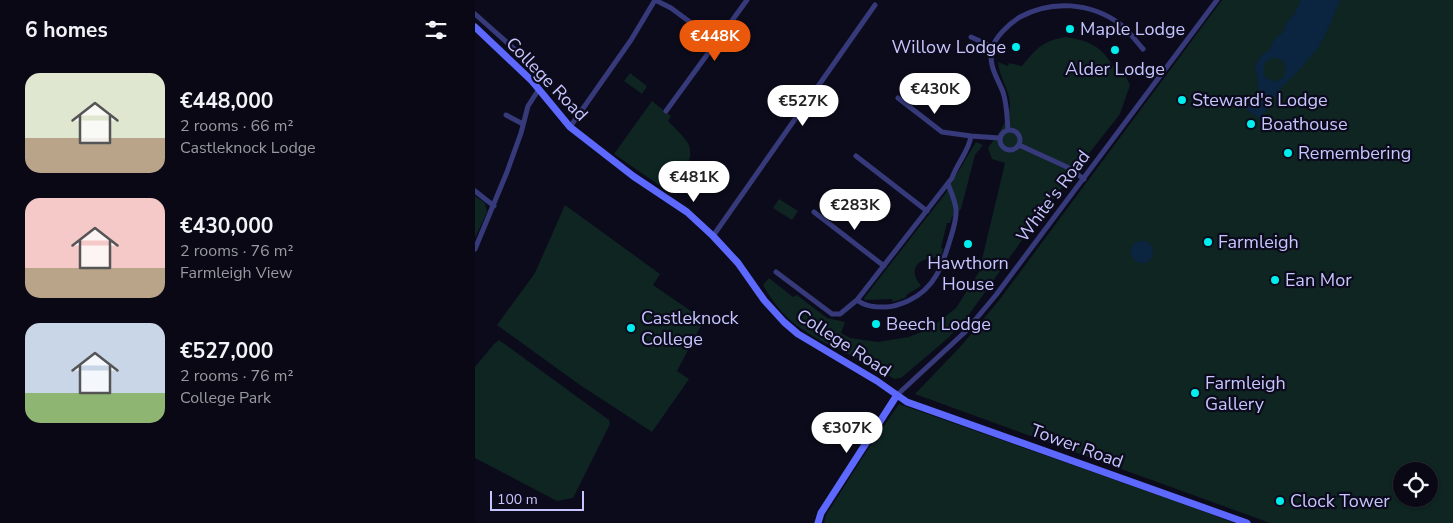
<!DOCTYPE html>
<html lang="en">
<head>
<meta charset="utf-8">
<style>
  :root { --surface:#090814; --page:#12111d; --text:#f1f3f6; --muted:#999aa0; --line:#292934; --accent:#ea580c }
  body { margin:0; font-family:"Nunito Sans",sans-serif; background:var(--page); color:var(--text); height:100vh; display:flex; flex-direction:column; font-size:19px; white-space:nowrap }
  * { box-sizing:border-box; margin:0 }
  p { font-size:16px; color:var(--muted) }
  .icon { flex:none; width:28px; height:28px; fill:none; stroke:currentColor; stroke-width:2; stroke-linecap:round; stroke-linejoin:round }
  .map { position:relative; flex:1; overflow:hidden }
  .drawer { display:flex; flex-direction:column; background:var(--surface); width:475px }
  .drawer>* { flex:none }
  .tools { position:absolute; left:918px; top:462px; display:grid; gap:10px }
  .tools a { display:grid; place-items:center; width:45px; height:45px; border-radius:50%; background:var(--surface); box-shadow:0 1px 4px #0004,0 0 0 1px var(--line); font-size:25px }
  .scale { position:absolute; left:15px; bottom:12px; width:94px; box-sizing:border-box; padding-left:5px; border:2px solid #c6c5ff; border-top:0; font-size:14px; line-height:18px; white-space:nowrap; color:#c6c5ff; -webkit-text-stroke:4px #0c0b1b; paint-order:stroke }
  .price { position:absolute; translate:-50% -42px; padding:0 11px; border-radius:18px; background:#fff; color:#222; font-size:16px; line-height:32px; filter:drop-shadow(0 1px 2px #0008) }
  .price::after { content:''; position:absolute; left:50%; top:30px; width:15px; height:11px; margin-left:-8px; background:inherit; clip-path:polygon(0 0,100% 0,50% 100%) }
  .price.current { background:var(--accent); color:#fff }
  ul { padding:0; list-style:none }
  li { display:flex; align-items:center; gap:15px; height:125px; padding:0 25px }
  li span { display:grid; place-items:center; flex:none; width:140px; height:100px; border-radius:15px; color:#555 }
  li>.icon { margin-inline-start:auto }
  span .icon { width:60px; height:60px; fill:#fffc; stroke-width:1 }
  li b { font-size:21px }
  h2 { display:flex; justify-content:space-between; align-items:center; height:60px; padding:0 25px; font-size:21px }
  main { display:flex; flex:1; min-height:0 }
  .map>svg:first-child { display:block }
</style>
</head>
<body>
<main>
<section class="drawer">
<h2>6 homes<svg class="icon" aria-label="filters" viewBox="0 0 24 24"><path d="M4 7h16M4 17h16"/><circle cx="9" cy="7" r="2"/><circle cx="15" cy="17" r="2"/></svg></h2>
<ul>
<li><span style="background:linear-gradient(#dfe7d0 65%,#b9a48a 0)"><svg class="icon" aria-label="home" viewBox="0 0 24 24"><path d="M3 11l9-7 9 7M6 9v11h12V9"/></svg></span><div><b>€448,000</b><p>2 rooms · 66 m²</p><p>Castleknock Lodge</p></div></li>
<li><span style="background:linear-gradient(#f6c9c9 70%,#b9a48a 0)"><svg class="icon" aria-label="home" viewBox="0 0 24 24"><path d="M3 11l9-7 9 7M6 9v11h12V9"/></svg></span><div><b>€430,000</b><p>2 rooms · 76 m²</p><p>Farmleigh View</p></div></li>
<li><span style="background:linear-gradient(#c9d6e8 70%,#8fb573 0)"><svg class="icon" aria-label="home" viewBox="0 0 24 24"><path d="M3 11l9-7 9 7M6 9v11h12V9"/></svg></span><div><b>€527,000</b><p>2 rooms · 76 m²</p><p>College Park</p></div></li>
</ul>
</section>
<div class="map">
<svg width="978" height="523" viewBox="0 0 978 523">
  <rect width="100%" height="100%" fill="#0c0b1b"/>
  <!-- green -->
  <path fill="#0e2522" fill-rule="evenodd" d="M747,0H978V523H795L440,394L486,346L525,299ZM926,471H954V499H926Z
    M591,37C617,41 629,48 641,72L649,73L655,85L645,114L557,226L493,316L473,338L426,378L419,379C386,356 344,346 314,319C303,309 295,297 288,285L294,278L318,297L322,295L352,318L370,322L366,333L375,338L403,342L434,337L454,329L481,308L504,272L530,163L517,159L513,148C522,136 535,119 535,103C534,90 524,76 523,62L533,66L534,63L547,66C562,48 567,41 591,37Z
    M155,73L172,86L167,94L149,81Z
    M177,101L196,116L193,121C199,127 205,133 210,139C225,157 204,178 194,192L139,154Z
    M501,142L508,145L500,155L486,209L477,217L475,223H472L466,247L468,249L466,258C455,256 437,261 440,275C441,279 444,283 446,286L431,295L432,297L418,302L417,299L390,300L389,298L470,194Z
    M0,196L10,203L12,212L0,238Z
    M304,199L323,211L317,220L298,208Z
    M90,205L185,274L178,285L229,320L202,371L214,379L177,432L105,385L22,325L60,273Z
    M24,340L134,420L135,424L98,498L82,501L0,458V367L19,344Z
    M424,404L717,507L759,523H349L351,515L395,446Z"/>
  <!-- water -->
  <path fill="#0b243f" fill-rule="evenodd" d="M826,0H865L856,23L843,48L825,69L806,88L785,119L771,109L784,90L780,66L786,56L794,50L800,39L808,32L812,22L820,13ZM800,57L808,61L811,67L809,77C801,84 791,82 788,72L790,62Z
    M656 252a11 11 0 1 1 22 0a11 11 0 1 1-22 0Z"/>
  <g fill="none" stroke-linecap="round" stroke-linejoin="round">
    <!-- street -->
    <path stroke="#363a7a" stroke-width="5" d="M180,0L196,8L242,42
      M0,14L46,55
      M496,37L518,47
      M423,98L467,132L496,136
      M191,111L272,0
      M31,115L48,124
      M95,127L156,40L180,0
      M525 140a10 10 0 1 1 20 0a10 10 0 1 1-20 0Z
      M533,130C532,117 532,104 528,92C522,77 513,65 517,48C521,36 534,24 545,17C576,0 615,2 645,24C654,31 661,41 668,49
      M544,145L592,167L609,179
      M381,156L452,211
      M0,191L19,206
      M339,212L409,266
      M238,236L400,5
      M0,249L32,172L46,133L53,106L64,89
      M301,272L357,314H365L382,300L477,178C482,163 494,151 496,136L524,138
      M382,300C391,307 400,307 411,307C419,307 426,304 433,301C460,289 467,266 475,240C478,230 482,219 481,209C480,200 476,192 473,184
      M422,395L490,332L521,295L742,0"/>
    <!-- secondary -->
    <path stroke="#5d68fe" stroke-width="7" d="M0,27L57,81L95,127L158,176L212,212L238,236L263,263L289,300L309,322L323,334L402,381L432,402L772,523
      M343,523L346,513L422,395"/>
  </g>
  <!-- markers -->
  <g fill="#01eeef" stroke="#0c0b1b" stroke-width="2">
    <circle cx="595" cy="29" r="5"/>
    <circle cx="541" cy="47" r="5"/>
    <circle cx="640" cy="50" r="5"/>
    <circle cx="707" cy="100" r="5"/>
    <circle cx="776" cy="124" r="5"/>
    <circle cx="813" cy="153" r="5"/>
    <circle cx="733" cy="242" r="5"/>
    <circle cx="493" cy="244" r="5"/>
    <circle cx="800" cy="280" r="5"/>
    <circle cx="401" cy="324" r="5"/>
    <circle cx="156" cy="328" r="5"/>
    <circle cx="720" cy="393" r="5"/>
    <circle cx="805" cy="501" r="5"/>
  </g>
  <g text-anchor="middle" stroke-width="4.5" stroke-linejoin="round" paint-order="stroke">
    <!-- poi labels -->
    <g font-size="18" fill="#c6c5ff" stroke="#0c0b1b" text-anchor="start">
      <text x="605" y="35">Maple Lodge</text>
      <text x="531" y="53" text-anchor="end">Willow Lodge</text>
      <text x="640" y="75" text-anchor="middle">Alder Lodge</text>
      <text x="717" y="106">Steward's Lodge</text>
      <text x="786" y="130">Boathouse</text>
      <text x="823" y="159">Remembering</text>
      <text x="743" y="248">Farmleigh</text>
      <text x="493" y="269" text-anchor="middle">Hawthorn<tspan x="493" dy="21">House</tspan></text>
      <text x="810" y="286">Ean Mor</text>
      <text x="166" y="324">Castleknock<tspan x="166" dy="21">College</tspan></text>
      <text x="411" y="330">Beech Lodge</text>
      <text x="730" y="389">Farmleigh<tspan x="730" dy="21">Gallery</tspan></text>
      <text x="815" y="507">Clock Tower</text>
    </g>
    <!-- street labels -->
    <g font-size="18" fill="#c6c5ff" stroke="#0c0b1b">
      <text transform="translate(72 79) rotate(46)" y="6">College Road</text>
      <text transform="translate(578 196) rotate(-53)" y="6">White's Road</text>
      <text transform="translate(369 343) rotate(33)" y="6">College Road</text>
      <text transform="translate(602 446) rotate(20)" y="6">Tower Road</text>
    </g>
  </g>
</svg>
<div class="tools">
<a><svg class="icon" aria-label="locate" viewBox="0 0 24 24"><circle cx="12" cy="12" r="6"/><path d="M12 2v4M12 18v4M2 12h4M18 12h4"/></svg></a>
</div>
<div class="scale">100 m</div>
<b class="price current" style="left:240px;top:62px">€448K</b>
<b class="price" style="left:460px;top:115px">€430K</b>
<b class="price" style="left:328px;top:127px">€527K</b>
<b class="price" style="left:219px;top:203px">€481K</b>
<b class="price" style="left:380px;top:231px">€283K</b>
<b class="price" style="left:372px;top:454px">€307K</b>
</div>
</main>
</body>
</html>
